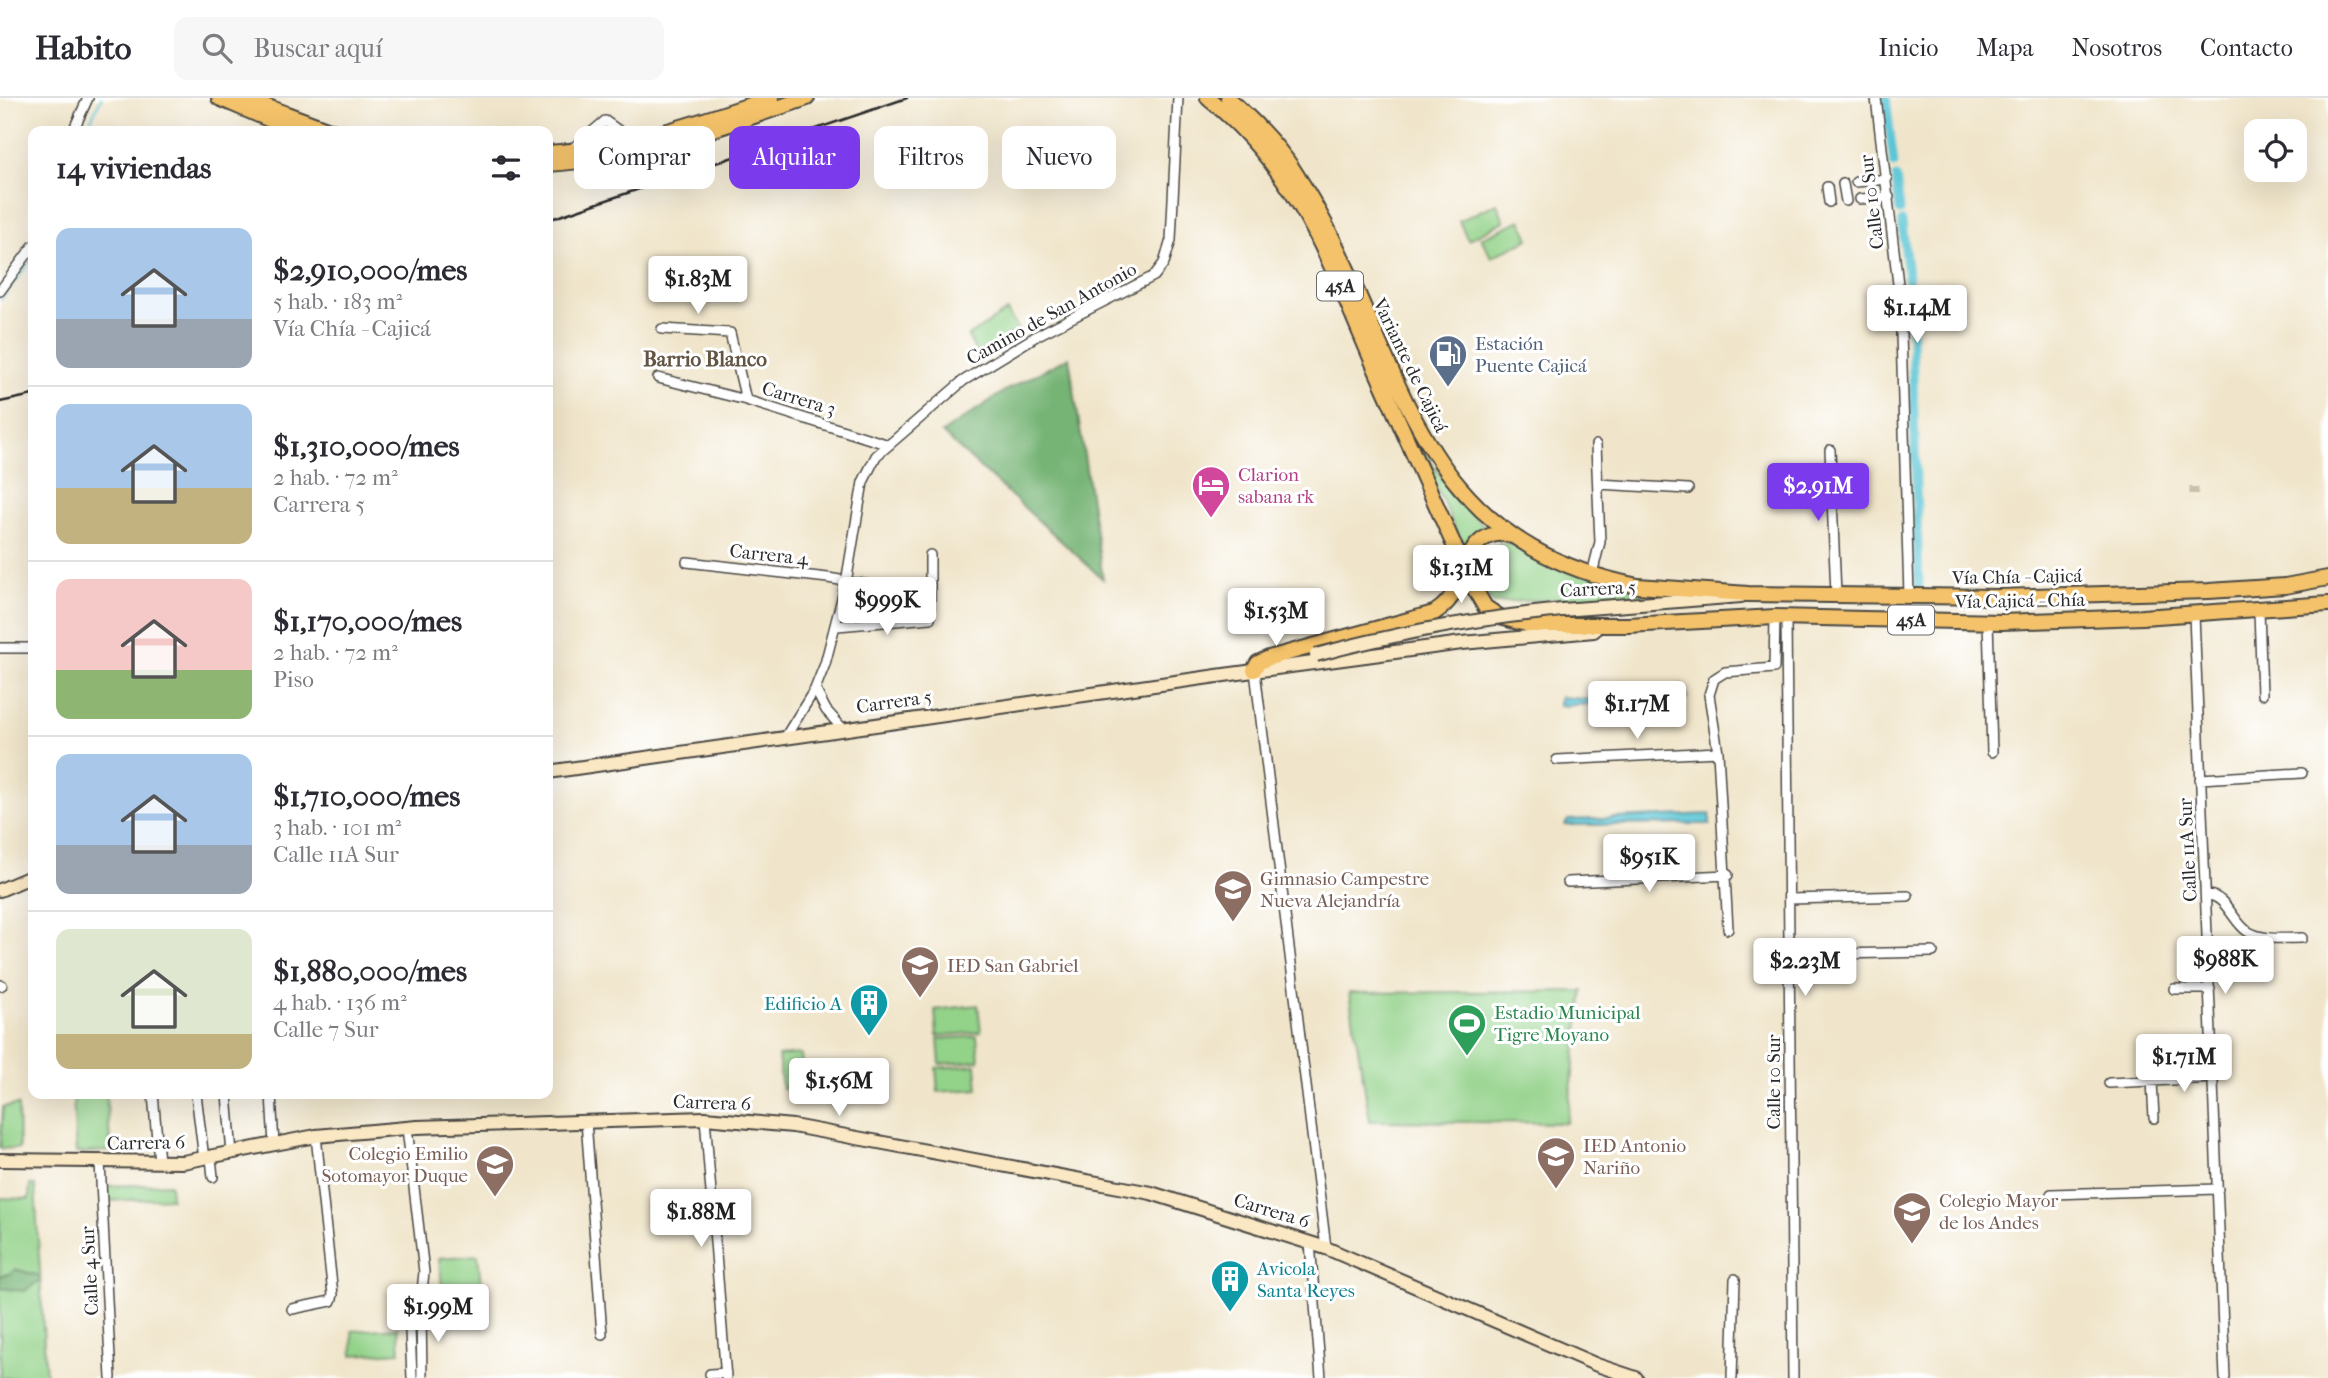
<!DOCTYPE html>
<html lang="es">
<head>
<meta charset="utf-8">
<style>
  :root { --surface:#fff; --page:#f7f7f7; --text:#2b2b33; --muted:#7c7c81; --line:#e1e1e2; --accent:#7c3aed }
  body { margin:0; font-family:"IM FELL French Canon",serif; background:var(--page); color:var(--text); height:100vh; display:flex; flex-direction:column; font-size:26px; white-space:nowrap }
  * { box-sizing:border-box; margin:0 }
  p { font-size:23px; color:var(--muted) }
  .icon { flex:none; width:38px; height:38px; fill:none; stroke:currentColor; stroke-width:2; stroke-linecap:round; stroke-linejoin:round }
  .map { position:relative; flex:1; overflow:hidden }
  .details { position:absolute; left:28px; top:28px; width:525px; height:973px; display:flex; flex-direction:column; background:var(--surface); border-radius:14px; box-shadow:0 7px 28px #0002 }
  .details>* { flex:none }
  .banner { position:absolute; left:574px; top:28px; width:665px; height:63px; display:flex; gap:14px }
  .fabs { position:absolute; left:2244px; top:21px; display:grid; gap:14px }
  .fabs a { display:grid; place-items:center; width:63px; height:63px; border-radius:14px; background:var(--surface); box-shadow:0 7px 28px #0002; font-size:35px }
  .price { position:absolute; translate:-50% -60px; padding:0 16px; border-radius:7px; background:#fff; color:#222; font-size:23px; line-height:46px; filter:drop-shadow(0 2px 4px #0008) }
  .price::after { content:''; position:absolute; left:50%; top:42px; width:21px; height:16px; margin-left:-10px; background:inherit; clip-path:polygon(0 0,100% 0,50% 100%) }
  .price.active { background:var(--accent); color:#fff }
  ul { padding:0; list-style:none }
  li { display:flex; align-items:center; gap:21px; height:175px; padding:0 28px }
  li+li { border-top:2px solid var(--line) }
  li span { display:grid; place-items:center; flex:none; width:196px; height:140px; border-radius:14px; color:#555 }
  li>.icon { margin-inline-start:auto }
  span .icon { width:84px; height:84px; fill:#fffc; stroke-width:1 }
  li b { font-size:30px }
  h2 { display:flex; justify-content:space-between; align-items:center; height:84px; padding:0 28px; font-size:30px }
  .pill { padding:0 24px; border-radius:14px; background:var(--surface); box-shadow:0 7px 28px #0002; font-size:24px; line-height:63px }
  .pill.active { background:var(--accent); color:#fff }
  header { display:flex; align-items:center; gap:42px; box-sizing:border-box; height:98px; padding:0 35px; background:var(--surface); border-bottom:2px solid var(--line) }
  header strong { font-size:33px }
  nav { display:flex; gap:38px; margin-inline-start:auto; font-size:24px }
  .search { width:490px; height:63px; background:var(--page); display:flex; align-items:center; gap:18px; box-sizing:border-box; padding:0 24px; border-radius:14px; color:var(--muted); font-size:26px }
  .map>svg:first-child { display:block }
</style>
</head>
<body>
<header>
<strong>Habito</strong>
<div class="search"><svg class="icon" aria-label="search" viewBox="0 0 24 24"><circle cx="10" cy="10" r="6"/><path d="M15 15l6 6"/></svg>Buscar aquí</div>
<nav><a>Inicio</a><a>Mapa</a><a>Nosotros</a><a>Contacto</a></nav>
</header>
<div class="map">
<svg width="2328" height="1280" viewBox="0 0 2328 1280">
  <rect width="100%" height="100%" fill="#fff"/>
  <filter id="ink" filterUnits="userSpaceOnUse"><feTurbulence type="fractalNoise" baseFrequency=".0143" numOctaves="2"/><feDisplacementMap in="SourceGraphic" scale="14" xChannelSelector="R" yChannelSelector="G"/><feConvolveMatrix kernelMatrix="1 2 1 2 8 2 1 2 1" color-interpolation-filters="sRGB"/></filter>
  <filter id="wash" filterUnits="userSpaceOnUse"><feTurbulence type="fractalNoise" baseFrequency=".00686" numOctaves="4" result="noise"/><feDisplacementMap in="SourceGraphic" scale="28" xChannelSelector="R" yChannelSelector="G"/><feGaussianBlur stdDeviation="1.57" result="paint"/><feColorMatrix in="noise" values="0 0 0 0 0 0 0 0 0 0 0 0 0 0 0 0 0 1.4 0 .05"/><feComposite in="paint" operator="in"/></filter>
  <g filter="url(#wash)">
    <rect width="100%" height="100%" fill="#f0e5ca"/>
    <!-- green -->
    <path fill="#93d289" stroke="#5f7e5a" stroke-width="2" d="M1497,105L1504,123L1468,142L1459,123Z
      M1521,122L1529,141L1491,159L1481,140Z
      M1007,213L1018,232L977,256L968,238Z
      M1414,339L1454,397L1487,431L1464,451Z
      M1500,445H1511L1528,455L1649,495L1493,505C1482,488 1475,479 1481,458Z
      M1583,893L1567,1025L1370,1023L1349,895Z
      M978,907L981,934L937,938L935,912Z
      M977,938L979,963L940,966L938,941Z
      M801,956L804,989L782,991L778,958Z
      M976,967L978,991L938,994L936,970Z
      M73,996H106L111,1053L76,1055Z
      M18,1007L19,1051L0,1050L3,1009Z
      M170,1086L171,1100L107,1103V1088Z
      M30,1087H35L46,1280H0V1100L29,1101Z
      M478,1157L481,1185L442,1188L439,1160Z
      M398,1230L400,1254L353,1257L352,1233Z"/>
    <!-- forest -->
    <path fill="#76b475" stroke="#507050" stroke-width="2" d="M1069,259L1103,481L942,335L1006,292Z
      M15,1171L40,1178V1182L25,1193L0,1190V1178L12,1175Z"/>
    <!-- water -->
    <path fill="#5ac5d5" stroke="#427880" stroke-width="2" d="M1681,587L1686,592L1687,600L1559,608L1560,599L1596,602L1613,596L1654,598Z
      M1710,716V726L1565,727L1568,722Z"/>
    <g fill="none" stroke-linecap="round" stroke-linejoin="round">
      <!-- stream -->
      <path stroke="#5ac5d5" stroke-width="2.5" d="M86,33L101,0
        M1,201L33,160"/>
      <!-- canal -->
      <path stroke="#5ac5d5" stroke-width="9" d="M1886,0L1894,66
        M1896,79L1900,113
        M1902,124L1911,205L1919,487"/>
    </g>
  </g>
  <g filter="url(#ink)">
    <g fill="none" stroke-linecap="round" stroke-linejoin="round">
      <!-- minor-tunnel -->
      <path stroke="#c9c0aa" stroke-width="9" stroke-dasharray="9 4.5" stroke-linecap="butt" d="M2194,389V396"/>
      <!-- minor casing -->
      <g stroke="#494743" stroke-width="12">
        <path id="minor" d="M1876,0L1900,203L1909,497
          M605,23L633,43
          M73,33L88,0
          M572,51L605,23
          M1856,84L1887,81
          M1843,86L1846,103
          M1827,89L1829,104
          M1860,101L1889,99
          M0,193L33,148
          M662,231L730,235L746,302
          M658,280L746,302L889,347
          M1830,352L1836,497
          M1598,386L1688,391
          M687,464L828,480L892,491
          M1592,476L1600,444L1596,347
          M2259,513L2262,596
          M2194,517L2225,1280
          M1786,520L1793,1280
          M1988,524L1992,654
          M837,528L930,520V457
          M0,550H33
          M1255,573L1326,1150
          M815,591L826,612L842,630
          M786,638L815,591L825,566L846,485L863,384L876,358L963,283L1038,237L1154,178L1164,165L1171,142L1178,0
          M1557,662L1718,654
          M2200,681L2302,675
          M1568,784L1728,777
          M2207,797C2226,797 2233,824 2247,833C2262,843 2285,840 2302,840
          M1789,801L1908,798
          M1728,831L1718,654L1709,597L1714,581L1725,574L1774,570L1775,519
          M1790,857L1933,854
          M0,888L2,887
          M2174,891H2210
          M2152,983L2154,1020
          M2109,985L2214,980
          M153,996L159,1064
          M196,996L204,1061
          M227,996L232,1056
          M271,996L274,1047
          M705,1020L726,1280
          M586,1023L602,1236
          M407,1030L424,1174L421,1203
          M211,1060L213,1079
          M100,1064L111,1280
          M2051,1096L2218,1091
          M1310,1145L1321,1280
          M292,1211L331,1203L333,1197L316,1038
          M411,1213H421V1203L412,1202L409,1208L412,1280
          M421,1213L422,1280
          M710,1276L726,1275
          M1732,1280L1735,1181"/>
      </g>
      <!-- secondary casing -->
      <g stroke="#494743" stroke-width="16">
        <path id="secondary" d="M1615,508L1741,498
          M548,674L1224,577L1462,545L1594,533
          M0,792L33,778
          M0,1062L183,1064L316,1038L417,1029L705,1020L793,1028L1151,1095L1326,1150L1597,1267L1636,1280"/>
      </g>
      <!-- trunk casing -->
      <g stroke="#494743" stroke-width="18">
        <path id="trunk" d="M219,0L296,33
          M244,0L332,33
          M1208,0C1301,75 1330,166 1376,272C1407,342 1438,412 1469,481L1485,509L1500,519L1530,527H1628L1775,519L2002,524L2143,519L2328,506
          M1228,0C1252,22 1274,43 1292,70C1405,238 1395,440 1638,488L1748,496L1998,499L2209,493L2285,488L2328,480
          M548,55C626,50 697,25 771,0
          M548,66C639,60 721,29 807,0
          M1468,475C1465,451 1487,429 1512,438
          M1254,572L1258,565L1269,560L1434,515C1456,501 1461,485 1451,460"/>
      </g>
      <!-- minor -->
      <use href="#minor" stroke="#fff" stroke-width="9"/>
      <!-- secondary -->
      <use href="#secondary" stroke="#fae7c3" stroke-width="12"/>
      <!-- trunk -->
      <use href="#trunk" stroke="#f3c26a" stroke-width="14"/>
      <!-- rail -->
      <path stroke="#2b2b2b" stroke-width="2.5" d="M548,122L907,0
        M0,304L33,297"/>
      <!-- secondary-bridge casing -->
      <g stroke="#494743" stroke-width="16" stroke-linecap="butt">
        <path id="secondary-bridge" d="M1316,557C1415,530 1512,514 1615,508"/>
      </g>
      <!-- secondary-bridge -->
      <use href="#secondary-bridge" stroke="#fae7c3" stroke-width="12"/>
    </g>
  </g>
  <!-- icons -->
  <defs>
    <g id="fuel-pin" transform="scale(2.0125)"><path d="M0 17L-7.5 6A9.5 9.5 0 1 1 7.5 6Z" fill="#5c6f8a" stroke="#fff"/><path d="M-5.5-6h7V0h2V4h1.3V-2.5L3-4.5l.8-.8L6-3V5H2.5V1h-1V6h-7ZM-4.2-4.7v3.2H.2V-4.7Z" fill="#fff"/></g>
    <g id="hotel-pin" transform="scale(2.0125)"><path d="M0 17L-7.5 6A9.5 9.5 0 1 1 7.5 6Z" fill="#d1479c" stroke="#fff"/><path d="M-6-4.5h1.5V1H6V5H4.5V3h-9V5H-6ZM-4 0a1.8 1.8 0 1 1 3.6 0ZM.5 0V-2.5h3Q6-2.5 6 0Z" fill="#fff"/></g>
    <g id="school-pin" transform="scale(2.0125)"><path d="M0 17L-7.5 6A9.5 9.5 0 1 1 7.5 6Z" fill="#8d6e63" stroke="#fff"/><path d="M0-5L7-2L0 1L-7-2ZM-4 1L0 2.5L4 1V4Q0 6-4 4Z" fill="#fff"/></g>
    <g id="building-pin" transform="scale(2.0125)"><path d="M0 17L-7.5 6A9.5 9.5 0 1 1 7.5 6Z" fill="#0f9aa8" stroke="#fff"/><path d="M-4-6H4V6H1V3H-1V6H-4ZM-2.5-4.3h1.7v1.8h-1.7ZM.8-4.3h1.7v1.8H.8ZM-2.5-1h1.7V.8h-1.7ZM.8-1h1.7V.8H.8Z" fill="#fff"/></g>
    <g id="stadium-pin" transform="scale(2.0125)"><path d="M0 17L-7.5 6A9.5 9.5 0 1 1 7.5 6Z" fill="#2e9e5b" stroke="#fff"/><path d="M0-5a6.5 5 0 1 0 0 10a6.5 5 0 1 0 0-10ZM-3.5-1.8h7v3.6h-7Z" fill="#fff"/></g>
  </defs>
  <g fill-rule="evenodd">
    <use href="#fuel-pin" x="1448" y="256"/>
    <use href="#hotel-pin" x="1211" y="387"/>
    <use href="#school-pin" x="1233" y="791"/>
    <use href="#school-pin" x="920" y="867"/>
    <use href="#building-pin" x="869" y="905"/>
    <use href="#stadium-pin" x="1467" y="925"/>
    <use href="#school-pin" x="1556" y="1058"/>
    <use href="#school-pin" x="495" y="1066"/>
    <use href="#school-pin" x="1912" y="1113"/>
    <use href="#building-pin" x="1230" y="1181"/>
  </g>
  <g text-anchor="middle" stroke-width="6" stroke-linejoin="round" paint-order="stroke">
    <!-- shield labels -->
    <g fill="#fff" stroke="#6b6b6b" stroke-width="2">
      <rect x="1317" y="173.5" width="46" height="29" rx="5"/>
      <rect x="1888" y="507.5" width="46" height="29" rx="5"/>
    </g>
    <g font-size="18" font-weight="bold" fill="#2b2b2b">
      <text x="1340" y="194">45A</text>
      <text x="1911" y="528">45A</text>
    </g>
    <!-- street labels -->
    <g font-size="19" fill="#2b2b2b" stroke="#fff">
      <text transform="translate(1871 104) rotate(-97)" y="7">Calle 10 Sur</text>
      <text transform="translate(1051 215) rotate(-29)" y="7">Camino de San Antonio</text>
      <text transform="translate(1411 267) rotate(64)" y="7">Variante de Cajicá</text>
      <text transform="translate(799 300) rotate(17)" y="7">Carrera 3</text>
      <text transform="translate(769 456) rotate(6)" y="7">Carrera 4</text>
      <text transform="translate(2017 478) rotate(-1)" y="7">Vía Chía - Cajicá</text>
      <text transform="translate(1598 490) rotate(-3)" y="7">Carrera 5</text>
      <text transform="translate(2020 502) rotate(-1)" y="7">Vía Cajicá - Chía</text>
      <text transform="translate(894 603) rotate(-8)" y="7">Carrera 5</text>
      <text transform="translate(2187 752) rotate(-93)" y="7">Calle 11A Sur</text>
      <text transform="translate(1773 984) rotate(-90)" y="7">Calle 10 Sur</text>
      <text transform="translate(712 1004) rotate(2)" y="7">Carrera 6</text>
      <text transform="translate(146 1044) rotate(-1)" y="7">Carrera 6</text>
      <text transform="translate(1272 1112) rotate(17)" y="7">Carrera 6</text>
      <text transform="translate(89 1173) rotate(-93)" y="7">Calle 4 Sur</text>
    </g>
    <!-- service labels -->
    <g font-size="19" fill="#4e5e75" stroke="#fff" text-anchor="start">
      <text x="1475" y="252">Estación<tspan x="1475" dy="22">Puente Cajicá</tspan></text>
    </g>
    <!-- hotel labels -->
    <g font-size="19" fill="#b23c85" stroke="#fff" text-anchor="start">
      <text x="1238" y="383">Clarion<tspan x="1238" dy="22">sabana rk</tspan></text>
    </g>
    <!-- education labels -->
    <g font-size="19" fill="#785e54" stroke="#fff" text-anchor="start">
      <text x="1260" y="787">Gimnasio Campestre<tspan x="1260" dy="22">Nueva Alejandría</tspan></text>
      <text x="947" y="874">IED San Gabriel</text>
      <text x="1583" y="1054">IED Antonio<tspan x="1583" dy="22">Nariño</tspan></text>
      <text x="468" y="1062" text-anchor="end">Colegio Emilio<tspan x="468" dy="22">Sotomayor Duque</tspan></text>
      <text x="1939" y="1109">Colegio Mayor<tspan x="1939" dy="22">de los Andes</tspan></text>
    </g>
    <!-- culture labels -->
    <g font-size="19" fill="#0d838f" stroke="#fff" text-anchor="end">
      <text x="842" y="912">Edificio A</text>
      <text x="1257" y="1177" text-anchor="start">Avicola<tspan x="1257" dy="22">Santa Reyes</tspan></text>
    </g>
    <!-- leisure labels -->
    <g font-size="19" fill="#27864d" stroke="#fff" text-anchor="start">
      <text x="1494" y="921">Estadio Municipal<tspan x="1494" dy="22">Tigre Moyano</tspan></text>
    </g>
    <!-- neighbourhood labels -->
    <g font-size="21" font-weight="bold" fill="#625544" stroke="#fff">
      <text x="705" y="268">Barrio Blanco</text>
    </g>
  </g>
</svg>
<div class="fabs">
<a><svg class="icon" aria-label="locate" viewBox="0 0 24 24"><circle cx="12" cy="12" r="6"/><path d="M12 2v4M12 18v4M2 12h4M18 12h4"/></svg></a>
</div>
<b class="price" style="left:698px;top:218px">$1.83M</b>
<b class="price" style="left:1917px;top:247px">$1.14M</b>
<b class="price active" style="left:1818px;top:425px">$2.91M</b>
<b class="price" style="left:1461px;top:507px">$1.31M</b>
<b class="price" style="left:887px;top:539px">$999K</b>
<b class="price" style="left:1276px;top:550px">$1.53M</b>
<b class="price" style="left:1637px;top:643px">$1.17M</b>
<b class="price" style="left:1649px;top:796px">$951K</b>
<b class="price" style="left:2225px;top:898px">$988K</b>
<b class="price" style="left:1805px;top:900px">$2.23M</b>
<b class="price" style="left:2184px;top:996px">$1.71M</b>
<b class="price" style="left:839px;top:1020px">$1.56M</b>
<b class="price" style="left:701px;top:1151px">$1.88M</b>
<b class="price" style="left:438px;top:1246px">$1.99M</b>
<div class="banner">
<a class="pill">Comprar</a>
<a class="pill active">Alquilar</a>
<a class="pill">Filtros</a>
<a class="pill">Nuevo</a>
</div>
<section class="details">
<h2>14 viviendas<svg class="icon" aria-label="filters" viewBox="0 0 24 24"><path d="M4 7h16M4 17h16"/><circle cx="9" cy="7" r="2"/><circle cx="15" cy="17" r="2"/></svg></h2>
<ul>
<li><span style="background:linear-gradient(#a9c7e8 65%,#9aa5b1 0)"><svg class="icon" aria-label="home" viewBox="0 0 24 24"><path d="M3 11l9-7 9 7M6 9v11h12V9"/></svg></span><div><b>$2,910,000/mes</b><p>5 hab. · 183 m²</p><p>Vía Chía - Cajicá</p></div></li>
<li><span style="background:linear-gradient(#a9c7e8 60%,#c2b280 0)"><svg class="icon" aria-label="home" viewBox="0 0 24 24"><path d="M3 11l9-7 9 7M6 9v11h12V9"/></svg></span><div><b>$1,310,000/mes</b><p>2 hab. · 72 m²</p><p>Carrera 5</p></div></li>
<li><span style="background:linear-gradient(#f6c9c9 65%,#8fb573 0)"><svg class="icon" aria-label="home" viewBox="0 0 24 24"><path d="M3 11l9-7 9 7M6 9v11h12V9"/></svg></span><div><b>$1,170,000/mes</b><p>2 hab. · 72 m²</p><p>Piso</p></div></li>
<li><span style="background:linear-gradient(#a9c7e8 65%,#9aa5b1 0)"><svg class="icon" aria-label="home" viewBox="0 0 24 24"><path d="M3 11l9-7 9 7M6 9v11h12V9"/></svg></span><div><b>$1,710,000/mes</b><p>3 hab. · 101 m²</p><p>Calle 11A Sur</p></div></li>
<li><span style="background:linear-gradient(#dfe7d0 75%,#c2b280 0)"><svg class="icon" aria-label="home" viewBox="0 0 24 24"><path d="M3 11l9-7 9 7M6 9v11h12V9"/></svg></span><div><b>$1,880,000/mes</b><p>4 hab. · 136 m²</p><p>Calle 7 Sur</p></div></li>
</ul>
</section>
</div>
</body>
</html>
